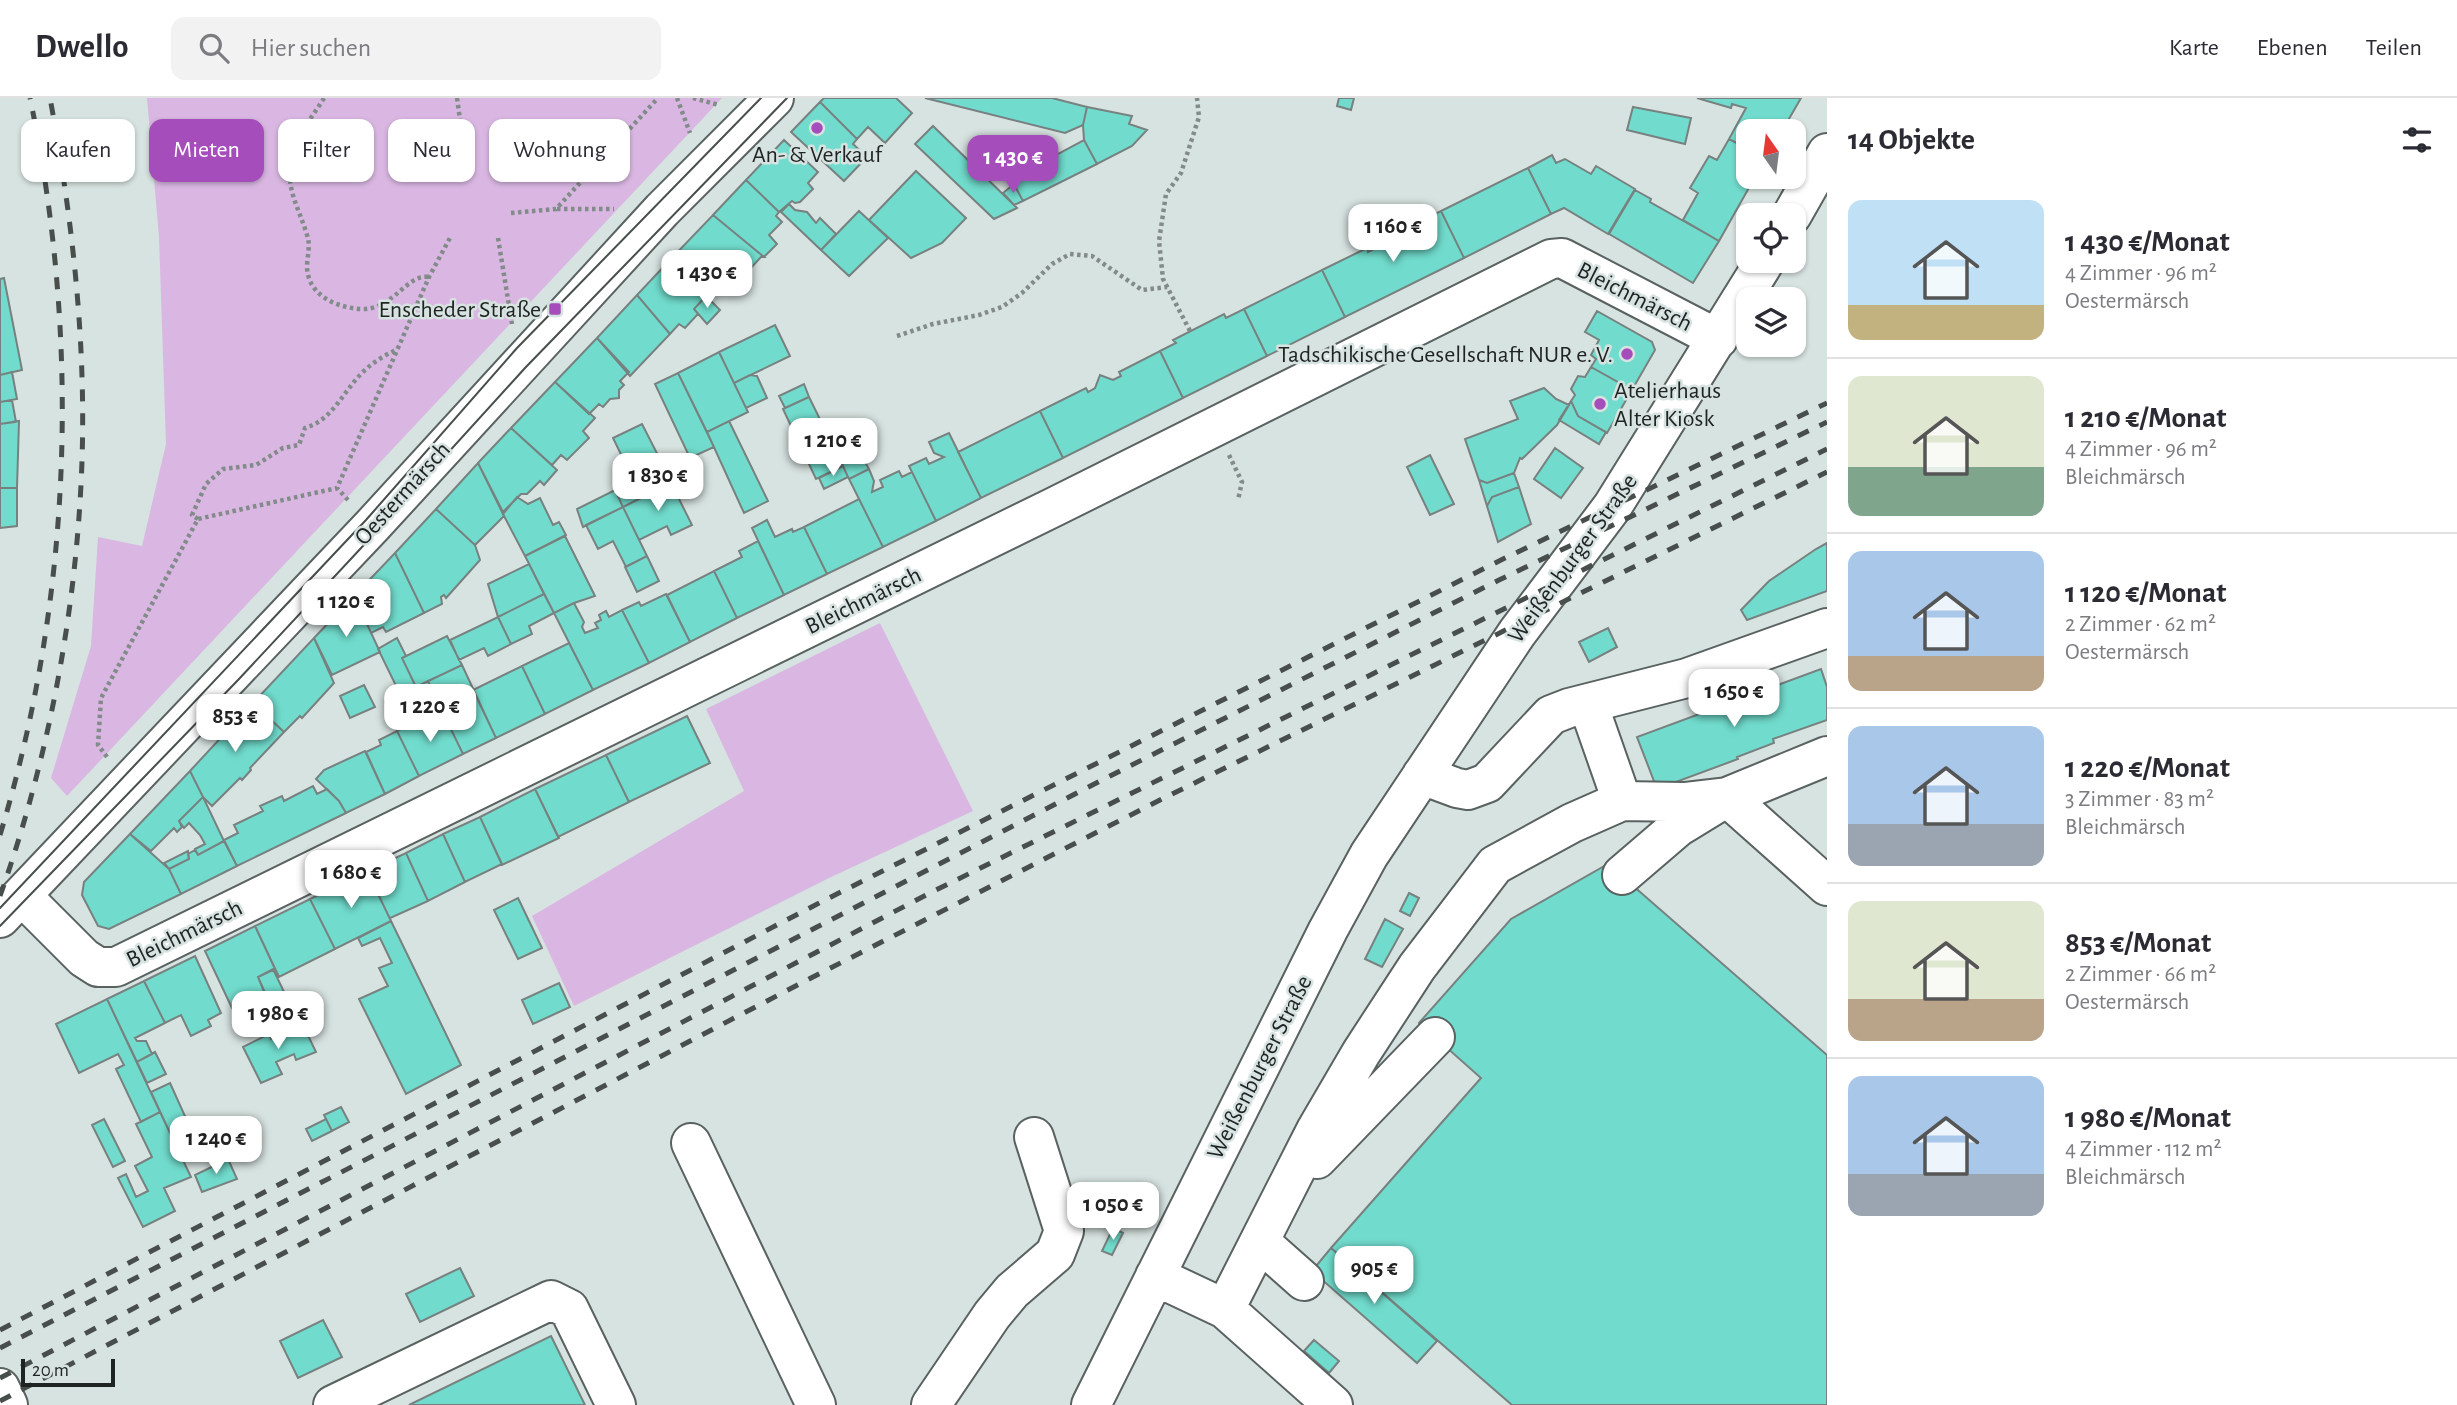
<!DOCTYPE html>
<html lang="de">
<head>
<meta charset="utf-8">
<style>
  :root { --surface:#fff; --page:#f2f2f3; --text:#2b2b33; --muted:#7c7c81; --line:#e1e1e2; --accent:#a54dba }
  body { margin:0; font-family:"Alegreya Sans",sans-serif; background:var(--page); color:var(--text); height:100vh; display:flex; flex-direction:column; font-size:26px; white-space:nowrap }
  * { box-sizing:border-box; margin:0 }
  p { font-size:23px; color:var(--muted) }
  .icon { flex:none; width:38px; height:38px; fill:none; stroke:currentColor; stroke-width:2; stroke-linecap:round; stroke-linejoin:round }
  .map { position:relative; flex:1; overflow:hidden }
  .side { display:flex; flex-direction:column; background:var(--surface); width:630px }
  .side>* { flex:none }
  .top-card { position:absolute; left:21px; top:21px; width:665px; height:63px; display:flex; gap:14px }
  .needle { width:46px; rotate:346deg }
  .tools { position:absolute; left:1736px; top:21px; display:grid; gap:14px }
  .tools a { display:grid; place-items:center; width:70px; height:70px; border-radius:14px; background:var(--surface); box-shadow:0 2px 5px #0004; font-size:35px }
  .scale { position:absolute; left:21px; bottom:18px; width:94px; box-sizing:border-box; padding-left:7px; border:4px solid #1f2322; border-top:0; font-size:19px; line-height:24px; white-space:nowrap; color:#1f2322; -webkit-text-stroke:5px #d7e3e0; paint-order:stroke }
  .price { position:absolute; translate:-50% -60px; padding:0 16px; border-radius:14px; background:#fff; color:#222; font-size:23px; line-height:46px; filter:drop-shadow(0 2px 4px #0008) }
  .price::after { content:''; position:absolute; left:50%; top:42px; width:21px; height:16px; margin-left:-10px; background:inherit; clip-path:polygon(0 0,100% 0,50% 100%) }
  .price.current { background:var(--accent); color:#fff }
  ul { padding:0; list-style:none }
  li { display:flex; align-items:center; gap:21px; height:175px; padding:0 21px }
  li+li { border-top:2px solid var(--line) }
  li span { display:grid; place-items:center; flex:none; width:196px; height:140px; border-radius:14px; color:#555 }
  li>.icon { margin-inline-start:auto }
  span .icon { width:84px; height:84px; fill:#fffc; stroke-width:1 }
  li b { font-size:30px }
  h2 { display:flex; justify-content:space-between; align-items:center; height:84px; padding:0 21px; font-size:30px }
  .chip { padding:0 24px; border-radius:14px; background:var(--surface); box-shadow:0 2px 5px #0004; font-size:24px; line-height:63px }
  .chip.current { background:var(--accent); color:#fff }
  header { display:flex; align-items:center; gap:42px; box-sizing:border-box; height:98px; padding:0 35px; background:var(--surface); border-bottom:2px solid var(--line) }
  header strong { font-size:33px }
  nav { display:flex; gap:38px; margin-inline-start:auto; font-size:24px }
  .search { width:490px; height:63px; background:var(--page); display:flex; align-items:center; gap:18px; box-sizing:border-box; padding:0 24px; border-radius:14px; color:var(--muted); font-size:26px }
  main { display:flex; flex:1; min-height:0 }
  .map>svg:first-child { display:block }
</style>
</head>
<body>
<header>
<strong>Dwello</strong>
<div class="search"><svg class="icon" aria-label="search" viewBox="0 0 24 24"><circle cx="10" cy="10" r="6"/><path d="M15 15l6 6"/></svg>Hier suchen</div>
<nav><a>Karte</a><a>Ebenen</a><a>Teilen</a></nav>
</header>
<main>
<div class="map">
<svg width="1827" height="1307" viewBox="0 0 1827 1307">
  <rect width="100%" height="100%" fill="#d7e3e0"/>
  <!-- green -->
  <path fill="#d9b7e2" d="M147,0H722L67,698L51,680L91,548L98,439L142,448L166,346L159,139Z
    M880,525L973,713L829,780L574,908L532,818L744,693L706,611Z"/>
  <!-- building -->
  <path fill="#71dccd" stroke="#77817f" stroke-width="2" d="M824,0H896L912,15L885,45L868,29L857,41L820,4Z
    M925,0H1052L1087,9L1083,27L1065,35Z
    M1339,0H1354L1351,12L1337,8Z
    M1697,0H1801L1782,33H1748V51L1729,41L1746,10L1732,6L1731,10Z
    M820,4L857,41L853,46L867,59L844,83L791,34Z
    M1087,9L1132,18L1129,26L1147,32L1132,48L1097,66L1084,42L1083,27Z
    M1633,9L1691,20L1685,46L1627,32Z
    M933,28L1014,107L1017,110L994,121L915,46Z
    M1729,41L1748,51V79H1755L1719,143L1683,122L1698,95L1690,90L1709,58L1717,62Z
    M784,42L818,74L808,85L813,91L800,104L795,105L792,103L779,114L746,82Z
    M1084,42L1097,66L1023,103L1011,81Z
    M1552,57L1556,65L1565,61L1591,76L1596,68L1635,91L1608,136L1564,110L1551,116L1528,70Z
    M1528,70L1551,116L1464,160L1441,113Z
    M916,73L966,120L942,145L911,160L869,122Z
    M746,82L779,114L776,118L782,124L769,137L777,146L764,159L713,117Z
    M1014,86L1023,103L1014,107L1003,95Z
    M1635,92L1651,101L1650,104L1719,143L1693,185L1609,136Z
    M789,106L795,112L807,114L816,125L820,120L836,136L821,152L781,114Z
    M859,113L888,140L849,178L821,152Z
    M1441,113L1464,160L1345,219L1322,172L1367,150L1368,154L1376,150L1380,137L1394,141L1402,137L1400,133Z
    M713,117L764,159H761L735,187L729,182L710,202L669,163Z
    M669,163L706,198L694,211L698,216L685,230L679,226L670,236L637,197Z
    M1322,172L1345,219L1267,258L1244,211Z
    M4,180L22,272L0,277V181Z
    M637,197L670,236L630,278L597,240Z
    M706,198L720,212L707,226L694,211Z
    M1244,211L1267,258L1183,300L1160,253L1176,245L1173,242L1224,216L1226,220Z
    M1597,213L1652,244L1655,252L1632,292L1591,269L1596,261L1591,257L1599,242L1585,234Z
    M775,227L790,258L734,285L719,254Z
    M597,240L629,274L620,283L624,287L619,292V300L610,301L603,309L599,306L589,316L555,284Z
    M1160,253L1183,300L1063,360L1040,313L1086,290L1088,294L1095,290L1100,277L1113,282L1121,278L1119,274Z
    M719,254L748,314L707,334L678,275Z
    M1591,269L1632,292L1607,335L1578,318L1571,303L1575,297L1571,291L1578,278L1585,279Z
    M12,274L17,301L0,304V277Z
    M678,275L714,349L690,360L655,286Z
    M750,277L757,278L767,300L746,310L734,285Z
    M555,284L595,320L583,333L589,340L567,362L561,357L552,367L511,330Z
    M804,286L809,299L785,310L779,298Z
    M1544,290L1556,301L1569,307L1557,327L1522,361L1520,360L1514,375L1487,385L1479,382L1465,341L1518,321L1510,303Z
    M809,299L843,368L816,381L783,311Z
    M12,302L16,324L0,326V304Z
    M1571,303L1578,318L1606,334L1599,346L1559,322Z
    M1040,313L1063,360L981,400L958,354Z
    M19,323L17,390H0V326Z
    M729,323L768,403L744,415L707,334Z
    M642,326L663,367L634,383L613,340Z
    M511,330L557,372L544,387L540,383L527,396H521L503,414L478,365Z
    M949,335L981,400L936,423L909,368L926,360L929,366L944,359L934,355L929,344Z
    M1555,350L1583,370L1561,400L1534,381Z
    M859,353L869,371L849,381L840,362Z
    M1430,357L1454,406L1430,417L1407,369Z
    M478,365L504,418L475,447L436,411Z
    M663,367L671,385L623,409L615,392Z
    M843,368L848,379L824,391L819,380Z
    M869,371L874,383L872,394L883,389L880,382L899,373L902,379L912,374L936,423L883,449L849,381Z
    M1514,375L1519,389L1492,399L1487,408L1479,382L1487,385Z
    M671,385L692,427L671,437L667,428L639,442L623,409Z
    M1519,389L1531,426L1498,444L1487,408L1492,399Z
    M0,390H17V428L0,430Z
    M615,392L623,409L583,429L577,411Z
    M517,399L528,406L540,400L553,427L559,424L566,437L525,458L503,416Z
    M859,401L883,449L827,476L804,429Z
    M623,409L647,458L626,469L613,443L598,451L586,427Z
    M436,411L475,447L480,462L446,500L444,497L441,499L442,506L424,515L395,455Z
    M767,422L775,439L792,431L793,434L804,429L827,476L784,497L752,430Z
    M565,438L595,498L574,505L554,515L525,458Z
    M758,443L784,497L737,520L714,473L742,459L739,453Z
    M1827,445V493L1747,522L1741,512L1769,483L1816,451Z
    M395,455L424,515L386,534L383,529L371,535L354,498Z
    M647,458L659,483L637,494L625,469Z
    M529,466L544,496L498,519L488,486Z
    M714,473L737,520L690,544L667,497Z
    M544,496L554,515L529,528L532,536L511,546L498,519Z
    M666,496L690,544L649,565L622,512L639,504L641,508Z
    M354,498L380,554L332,577L314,540Z
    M574,505L584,524L582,529L585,535L598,530L595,525L601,522L599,517L606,513L609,519L622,512L649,565L593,592L554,515Z
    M498,519L511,546L488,558L484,550L459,562L450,542Z
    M1608,530L1617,549L1589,564L1579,544Z
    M447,538L462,567L416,589L402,560Z
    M314,540L334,585L302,620L300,618L284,634L253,605Z
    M397,540L406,558L402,560L416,589L400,596L378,551Z
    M569,545L593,592L545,616L522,568Z
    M462,567L496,640L463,656L444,617L460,609L453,594L437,602L428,583Z
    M522,568L545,616L496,640L473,592Z
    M1821,571L1827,589V622L1773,641L1774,645L1737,659L1738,661L1657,691L1637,639Z
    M428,583L443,615L416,628L414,624L397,633L385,604Z
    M364,587L375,609L350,620L340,598Z
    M253,605L284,634L250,670L251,672L242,682L240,680L212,708L203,699L190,673Z
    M443,615L463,656L419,678L397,633L414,624L416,628Z
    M687,618L710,665L629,704L606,657Z
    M397,633L419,678L385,696L366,654L381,647L379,642Z
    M365,653L385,696L346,715L339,703L316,681L324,672Z
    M606,657L629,704L558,739L535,691Z
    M190,673L203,699L179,723L182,729L177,734L174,730L151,753L130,736Z
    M313,688L317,696L327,691L339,703L346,715L237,768L224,742L238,735L234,727L263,713L260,708L282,698L284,703Z
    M535,691L559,740L502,767L480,719Z
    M203,699L224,743L198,757L195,751L205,746L200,737L189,725L184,730L179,723Z
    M480,719L502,766L465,784L443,736Z
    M130,736L169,771L181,796L109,831L98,828L82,797L84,784Z
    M443,736L465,784L428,803L406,755Z
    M224,743L237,768L181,796L169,771L189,761L188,756L195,752L198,757Z
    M188,753L189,761L169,771L164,765Z
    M406,755L428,803L390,820L391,823L367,773Z
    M1608,766L1827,957V1307H1512L1331,1150L1481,980L1419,925L1511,821Z
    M367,773L391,823L335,851L310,801Z
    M1409,795L1419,800L1410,818L1400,813Z
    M518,800L542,850L518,861L494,812Z
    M310,801L335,851L279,879L255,828Z
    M1385,821L1403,831L1382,869L1365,861Z
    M391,823L461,967L406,996L359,901L388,888L379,870L392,865L380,840L362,848L358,840Z
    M255,828L275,871L258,879L267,899L248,910L245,903L232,910L205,853Z
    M195,858L221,915L208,922L211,928L191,938L181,917L165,925L144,883Z
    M273,871L286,898L269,906L258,879Z
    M144,883L165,925L135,940L137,943H146L152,956L137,964L107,901Z
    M559,885L570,909L533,926L522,902Z
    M107,901L160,1014L141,1024L116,971L124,967L118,956L79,975L56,926Z
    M302,925L316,954L296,962L294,956L276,964L282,976L261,985L243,949L269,936L271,941Z
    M155,954L166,976L147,985L137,964Z
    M170,985L189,1027L171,1037L151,994Z
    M341,1009L349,1024L332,1033L324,1017Z
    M160,1014L191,1079L164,1090L175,1113L143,1129L118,1080L126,1076L136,1099L148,1093L135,1068L152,1059L136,1026Z
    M104,1021L125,1063L113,1069L92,1027Z
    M326,1021L332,1033L312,1043L306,1031Z
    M228,1061L237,1081L202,1094L195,1077Z
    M1113,1130L1123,1135L1112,1157L1102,1153Z
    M1331,1150L1437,1243L1417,1265L1312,1173Z
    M460,1170L474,1198L420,1224L406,1196Z
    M323,1222L342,1259L298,1280L280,1243Z
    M551,1238L585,1307H409Z
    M1314,1242L1339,1263L1329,1275L1304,1253Z"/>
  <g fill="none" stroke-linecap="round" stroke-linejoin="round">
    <!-- minor casing -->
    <g stroke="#596260" stroke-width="42">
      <path id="minor" d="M1792,117L1827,55
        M1588,606L1622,703L1684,704L1727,699L1827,658
        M1422,677L1457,690L1468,692L1487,685L1551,617L1569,610L1687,580L1827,530
        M1622,777L1678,729L1727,699L1827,788
        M22,798L84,860L98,869H116L1054,409L1551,161L1562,160L1718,241
        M0,820L372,428L662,112L774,0
        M691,1045L816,1307
        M1317,1061L1435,939
        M1260,1144L1304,1183
        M1155,1178L1225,1211L1333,1307
        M1225,1211L1316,1032L1361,955L1417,869L1495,767L1572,725L1622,703
        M333,1307L551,1202L569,1211L616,1307
        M931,1307L992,1217L1012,1193L1055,1156L1064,1133L1034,1039
        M1091,1307L1328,832L1369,757L1517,535L1612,409L1765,163"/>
    </g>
    <!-- major casing -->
    <g stroke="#596260" stroke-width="42">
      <path id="major" d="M0,1290L8,1307"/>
    </g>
    <!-- path -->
    <path stroke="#828b89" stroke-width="4.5" stroke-dasharray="3.5 3.5" stroke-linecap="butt" d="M324,0C312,20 296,37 291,60C285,90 299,110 307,137C311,148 307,158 307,169C308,197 335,209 360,211C393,213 407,175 429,179
      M457,0L468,78
      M677,0L690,35
      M693,0L719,7
      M557,111H614
      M511,115L556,111L658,0
      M498,140L512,226
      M1190,233L1163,181L1159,143L1166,96L1181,75L1199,19L1197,0
      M897,238L933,226L979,217L1002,209L1022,195L1052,166L1070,156L1092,158L1142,192L1167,189
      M1229,357L1242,384L1238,402
      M348,402L337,390L429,179L451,138
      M198,421L192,417L206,386L223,371L256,367L283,350L299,347L305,330C332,322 342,296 360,277C370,266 383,258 396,252
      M107,659L98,647L101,600L198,421L337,390"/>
    <!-- minor -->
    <use href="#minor" stroke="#fff" stroke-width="38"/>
    <!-- major -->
    <use href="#major" stroke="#fff" stroke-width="38"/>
    <!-- tram -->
    <path stroke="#484e4c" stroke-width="2" d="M0,810L366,422L517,250L761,0
      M0,828L239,581L376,434L525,270L787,0"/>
    <!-- rail -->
    <path stroke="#484e4c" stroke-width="5" stroke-dasharray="12 12" stroke-linecap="butt" d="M0,737C72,500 81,243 30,0
      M0,798C49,660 77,510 82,363C86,241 72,119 50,0
      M0,1232L821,804L1501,462L1827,305
      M0,1250L1110,678L1499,482L1827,324
      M0,1280L930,795L1827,351
      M0,1303L811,880L1164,700L1827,374"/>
  </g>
  <!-- markers -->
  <g fill="#a54dba" stroke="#d7e3e0" stroke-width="2.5">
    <circle cx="817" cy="30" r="7"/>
    <rect x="548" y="204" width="14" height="14" rx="3.5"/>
    <circle cx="1627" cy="256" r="7"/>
    <circle cx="1600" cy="306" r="7"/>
  </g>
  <g text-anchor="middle" stroke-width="5" stroke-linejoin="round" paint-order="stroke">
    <!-- poi labels -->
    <g font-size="24" fill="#1f2322" stroke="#d7e3e0" text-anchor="end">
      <text x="817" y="64" text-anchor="middle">An- &amp; Verkauf</text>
      <text x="541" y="219">Enscheder Straße</text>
      <text x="1613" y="264">Tadschikische Gesellschaft NUR e. V.</text>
      <text x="1614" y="300" text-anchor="start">Atelierhaus<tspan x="1614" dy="28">Alter Kiosk</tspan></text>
    </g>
    <!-- street labels -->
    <g font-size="24" fill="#1f2322" stroke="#d7e3e0">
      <text transform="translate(1635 198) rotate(27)" y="8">Bleichmärsch</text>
      <text transform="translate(402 395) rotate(-48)" y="8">Oestermärsch</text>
      <text transform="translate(1572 460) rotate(-54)" y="8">Weißenburger Straße</text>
      <text transform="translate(863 502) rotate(-26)" y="8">Bleichmärsch</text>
      <text transform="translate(184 835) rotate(-26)" y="8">Bleichmärsch</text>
      <text transform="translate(1259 969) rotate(-63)" y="8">Weißenburger Straße</text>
    </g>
  </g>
</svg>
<div class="tools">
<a><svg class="needle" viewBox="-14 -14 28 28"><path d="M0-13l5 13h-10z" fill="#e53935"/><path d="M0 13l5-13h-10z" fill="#7c7c81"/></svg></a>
<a><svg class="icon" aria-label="locate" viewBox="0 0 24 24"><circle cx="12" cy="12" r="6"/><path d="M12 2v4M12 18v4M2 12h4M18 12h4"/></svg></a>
<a><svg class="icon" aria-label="layers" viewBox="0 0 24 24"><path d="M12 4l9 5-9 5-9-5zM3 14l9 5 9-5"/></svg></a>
</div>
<div class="scale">20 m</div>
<b class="price current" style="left:1013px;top:97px">1 430 €</b>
<b class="price" style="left:1393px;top:166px">1 160 €</b>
<b class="price" style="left:707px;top:212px">1 430 €</b>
<b class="price" style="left:833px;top:380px">1 210 €</b>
<b class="price" style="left:658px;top:415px">1 830 €</b>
<b class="price" style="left:346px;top:541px">1 120 €</b>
<b class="price" style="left:1734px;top:631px">1 650 €</b>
<b class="price" style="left:430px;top:646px">1 220 €</b>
<b class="price" style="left:235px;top:656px">853 €</b>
<b class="price" style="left:351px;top:812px">1 680 €</b>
<b class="price" style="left:278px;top:953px">1 980 €</b>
<b class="price" style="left:216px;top:1078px">1 240 €</b>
<b class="price" style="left:1113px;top:1144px">1 050 €</b>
<b class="price" style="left:1374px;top:1208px">905 €</b>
<div class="top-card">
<a class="chip">Kaufen</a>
<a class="chip current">Mieten</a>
<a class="chip">Filter</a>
<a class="chip">Neu</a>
<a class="chip">Wohnung</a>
</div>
</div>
<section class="side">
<h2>14 Objekte<svg class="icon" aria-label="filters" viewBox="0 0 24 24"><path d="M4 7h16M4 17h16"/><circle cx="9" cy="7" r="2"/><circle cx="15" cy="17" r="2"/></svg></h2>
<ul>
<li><span style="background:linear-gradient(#bfe0f5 75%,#c2b280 0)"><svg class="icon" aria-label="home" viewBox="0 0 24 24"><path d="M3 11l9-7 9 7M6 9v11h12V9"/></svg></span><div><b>1 430 €/Monat</b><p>4 Zimmer · 96 m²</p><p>Oestermärsch</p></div></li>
<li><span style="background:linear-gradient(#dfe7d0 65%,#7fa58c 0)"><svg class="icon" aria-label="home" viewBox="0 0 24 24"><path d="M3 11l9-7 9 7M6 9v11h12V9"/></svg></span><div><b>1 210 €/Monat</b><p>4 Zimmer · 96 m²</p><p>Bleichmärsch</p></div></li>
<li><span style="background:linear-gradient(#a9c7e8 75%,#b9a48a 0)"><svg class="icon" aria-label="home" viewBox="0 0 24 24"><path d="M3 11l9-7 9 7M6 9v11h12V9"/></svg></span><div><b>1 120 €/Monat</b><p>2 Zimmer · 62 m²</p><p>Oestermärsch</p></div></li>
<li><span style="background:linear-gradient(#a9c7e8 70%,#9aa5b1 0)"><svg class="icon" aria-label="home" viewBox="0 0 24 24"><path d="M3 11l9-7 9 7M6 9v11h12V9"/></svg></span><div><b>1 220 €/Monat</b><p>3 Zimmer · 83 m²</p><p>Bleichmärsch</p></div></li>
<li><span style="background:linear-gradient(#dfe7d0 70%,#b9a48a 0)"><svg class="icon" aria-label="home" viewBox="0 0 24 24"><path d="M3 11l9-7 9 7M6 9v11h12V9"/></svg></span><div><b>853 €/Monat</b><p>2 Zimmer · 66 m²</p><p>Oestermärsch</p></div></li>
<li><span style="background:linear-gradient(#a9c7e8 70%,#9aa5b1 0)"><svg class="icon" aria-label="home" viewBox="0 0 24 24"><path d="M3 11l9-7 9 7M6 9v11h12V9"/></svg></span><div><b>1 980 €/Monat</b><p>4 Zimmer · 112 m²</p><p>Bleichmärsch</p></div></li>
</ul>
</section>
</main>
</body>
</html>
